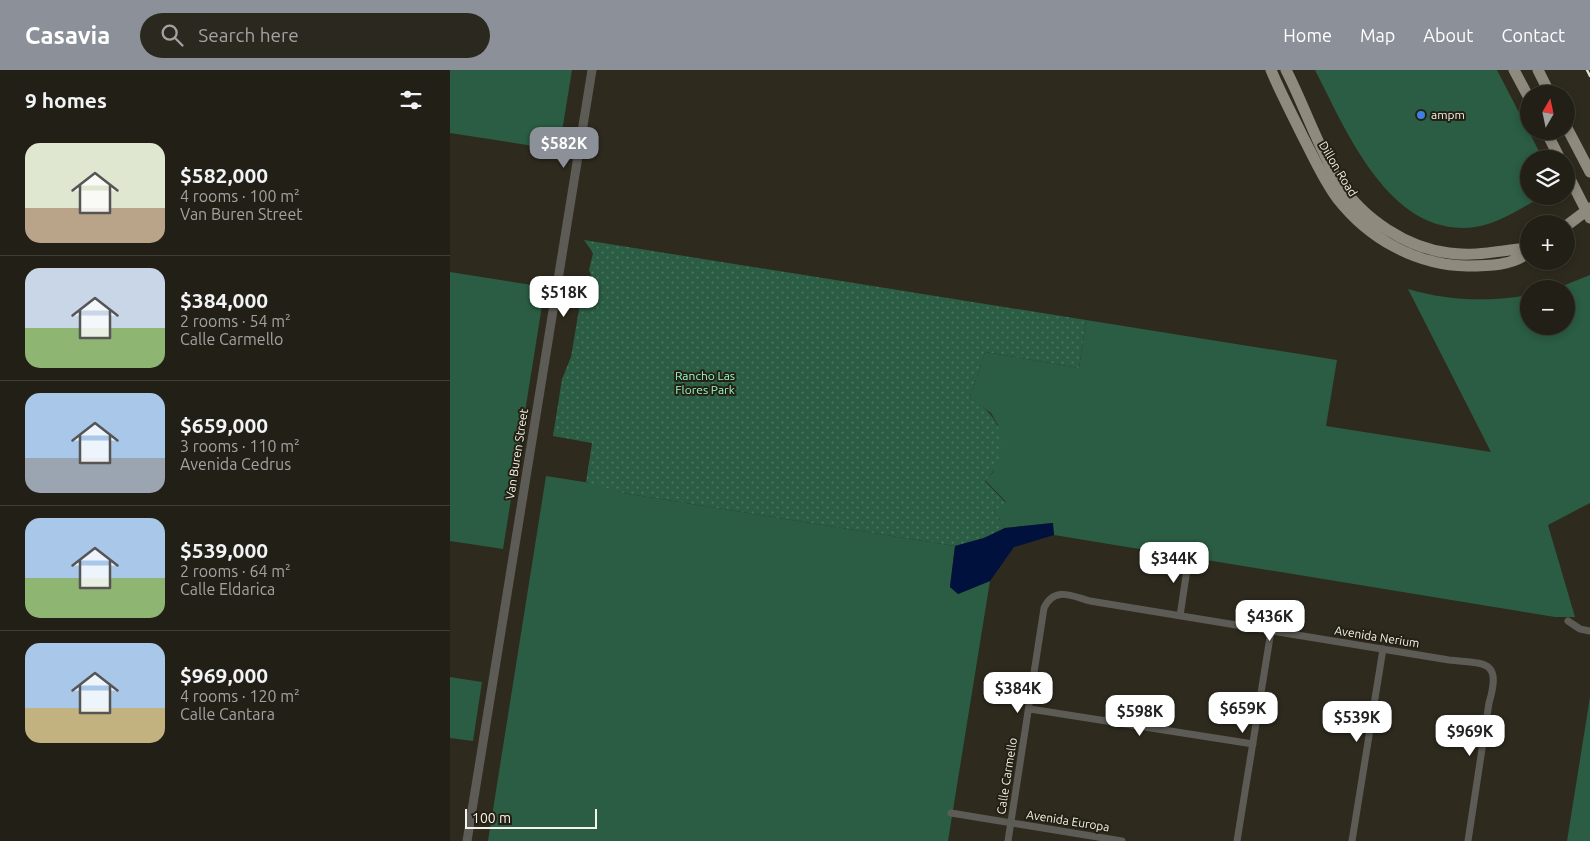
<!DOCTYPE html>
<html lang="en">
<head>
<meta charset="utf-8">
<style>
  :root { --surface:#222016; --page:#2a281f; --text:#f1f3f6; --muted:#a2a3a1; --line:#3f3e35; --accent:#8c9099 }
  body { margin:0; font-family:Ubuntu,sans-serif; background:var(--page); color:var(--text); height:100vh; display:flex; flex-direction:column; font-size:19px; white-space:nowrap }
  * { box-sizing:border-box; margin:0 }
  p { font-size:16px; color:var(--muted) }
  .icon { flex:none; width:28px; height:28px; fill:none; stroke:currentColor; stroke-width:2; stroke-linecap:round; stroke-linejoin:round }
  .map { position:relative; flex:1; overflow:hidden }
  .sheet { display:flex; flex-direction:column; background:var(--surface); width:450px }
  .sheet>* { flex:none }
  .needle { width:32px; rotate:9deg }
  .controls { position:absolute; left:1070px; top:15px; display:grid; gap:10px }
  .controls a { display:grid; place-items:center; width:55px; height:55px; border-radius:50%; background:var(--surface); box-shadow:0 2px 8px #0003,0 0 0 1px var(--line); font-size:25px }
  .scale { position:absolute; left:15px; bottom:12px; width:132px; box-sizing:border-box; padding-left:5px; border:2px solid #f4f2ea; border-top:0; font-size:14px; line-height:18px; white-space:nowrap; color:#f4f2ea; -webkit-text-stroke:4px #242114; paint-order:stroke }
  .price { position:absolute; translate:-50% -42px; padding:0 11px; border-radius:10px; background:#fff; color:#222; font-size:16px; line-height:32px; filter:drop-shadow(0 1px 2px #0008) }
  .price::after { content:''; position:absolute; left:50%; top:30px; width:15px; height:11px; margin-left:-8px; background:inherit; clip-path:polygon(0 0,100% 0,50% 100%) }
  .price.selected { background:var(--accent); color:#fff }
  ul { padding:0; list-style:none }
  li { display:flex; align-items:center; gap:15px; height:125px; padding:0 25px }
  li+li { border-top:1px solid var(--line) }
  li span { display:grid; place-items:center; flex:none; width:140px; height:100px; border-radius:15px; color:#555 }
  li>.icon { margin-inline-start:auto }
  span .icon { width:60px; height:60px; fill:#fffc; stroke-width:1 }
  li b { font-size:21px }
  h2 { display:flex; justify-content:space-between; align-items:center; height:60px; padding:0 25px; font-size:21px }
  header { display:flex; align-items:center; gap:30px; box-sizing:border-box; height:70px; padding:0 25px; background:var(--accent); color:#fff }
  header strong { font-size:24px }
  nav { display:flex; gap:28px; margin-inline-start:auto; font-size:18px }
  .search { width:350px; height:45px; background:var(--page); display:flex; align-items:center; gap:12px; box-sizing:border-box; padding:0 18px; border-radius:28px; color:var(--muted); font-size:19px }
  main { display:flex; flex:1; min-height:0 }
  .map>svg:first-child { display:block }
</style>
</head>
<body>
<header>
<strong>Casavia</strong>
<div class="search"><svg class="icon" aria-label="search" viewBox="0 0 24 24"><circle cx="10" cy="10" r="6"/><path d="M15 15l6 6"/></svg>Search here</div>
<nav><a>Home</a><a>Map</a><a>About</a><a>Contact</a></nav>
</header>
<main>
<section class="sheet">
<h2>9 homes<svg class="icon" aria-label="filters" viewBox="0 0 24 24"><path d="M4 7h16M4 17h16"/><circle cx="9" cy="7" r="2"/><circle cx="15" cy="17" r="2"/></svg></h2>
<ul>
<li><span style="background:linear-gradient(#dfe7d0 65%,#b9a48a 0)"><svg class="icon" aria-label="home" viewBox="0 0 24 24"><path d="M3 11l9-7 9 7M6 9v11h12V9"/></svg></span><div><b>$582,000</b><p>4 rooms · 100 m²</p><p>Van Buren Street</p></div></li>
<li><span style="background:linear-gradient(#c9d6e8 60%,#8fb573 0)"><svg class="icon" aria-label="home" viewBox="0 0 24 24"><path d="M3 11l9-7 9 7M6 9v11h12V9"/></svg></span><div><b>$384,000</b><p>2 rooms · 54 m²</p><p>Calle Carmello</p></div></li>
<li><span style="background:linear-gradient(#a9c7e8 65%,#9aa5b1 0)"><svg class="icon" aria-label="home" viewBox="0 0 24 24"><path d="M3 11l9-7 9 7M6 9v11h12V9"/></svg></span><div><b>$659,000</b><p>3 rooms · 110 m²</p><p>Avenida Cedrus</p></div></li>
<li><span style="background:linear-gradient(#a9c7e8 60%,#8fb573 0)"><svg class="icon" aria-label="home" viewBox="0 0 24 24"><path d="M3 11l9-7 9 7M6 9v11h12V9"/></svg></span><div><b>$539,000</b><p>2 rooms · 64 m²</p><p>Calle Eldarica</p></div></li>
<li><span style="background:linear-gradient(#a9c7e8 65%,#c2b280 0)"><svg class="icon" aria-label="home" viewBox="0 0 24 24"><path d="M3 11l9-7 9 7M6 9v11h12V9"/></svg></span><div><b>$969,000</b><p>4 rooms · 120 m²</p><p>Calle Cantara</p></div></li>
</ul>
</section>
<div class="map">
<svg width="1140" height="771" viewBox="0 0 1140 771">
  <defs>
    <pattern id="park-dots" width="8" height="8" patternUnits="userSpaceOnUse" patternTransform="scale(1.25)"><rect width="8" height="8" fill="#2a5d43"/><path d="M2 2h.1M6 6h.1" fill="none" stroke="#4a755e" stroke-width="1.8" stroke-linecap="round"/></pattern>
  </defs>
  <rect width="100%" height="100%" fill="#2e2a1e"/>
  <!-- grass -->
  <path fill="#2a5d43" d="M0,0H122L109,80L0,63Z
    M865,0H1047L1093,89H1079V126H1094C1072,137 1049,154 1025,157C940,169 896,60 865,0Z
    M0,202L95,217L53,479L0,471Z
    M1140,205V433L1098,455L1125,547H1105L604,465L602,453L555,458L544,441L556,432L535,410L543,402L548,355L541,343L520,328L535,282L629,298L636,250L887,290L876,356L1041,382L958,219C999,231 1037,232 1079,225V256H1116V219H1105Z
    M96,406L147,414L173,423L505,476L500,517L508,524L540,511L498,771H38Z
    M0,607L32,612L23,671L0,668Z
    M1140,627V771H1117Z"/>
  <!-- park -->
  <path fill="url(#park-dots)" d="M134,170L636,250L629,298L535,282L520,328C554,347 563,380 535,411L556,433L544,441L555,458L534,468L505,476L173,423L136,412L142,373L103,366L112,309L121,287L132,221L144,212L139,200L143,183Z"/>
  <!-- water -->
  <path fill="#00113d" d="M603,453L604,465L564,477L540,511L508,524L500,517L505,476L534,468L555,458Z"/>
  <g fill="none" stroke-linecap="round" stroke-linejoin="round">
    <!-- minor -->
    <path stroke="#5d5b55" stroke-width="7" d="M730,546L739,486
      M1118,551L1130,559L1140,561
      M580,639L803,674
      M501,743L672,771
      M558,771L594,538C604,516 622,526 640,531L999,590C1035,594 1052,589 1039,633L1018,771
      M787,771L821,561
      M902,771L933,579"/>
    <!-- tertiary -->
    <path stroke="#5d5b55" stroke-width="9" d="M17,771L142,0"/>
    <!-- primary -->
    <path stroke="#8f8a7e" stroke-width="11" d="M821,0C830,22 842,44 852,65C863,86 873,109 887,128C919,169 966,195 1017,196C1037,196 1063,196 1079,182
      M836,0C855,37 868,78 890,113C913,149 957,178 999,183C1026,187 1052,180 1079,178
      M1064,0L1079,28
      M1088,0L1100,24
      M1116,56L1140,102
      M1096,61L1110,89
      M1116,101L1140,148"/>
    <!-- rail -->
    <path stroke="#e0ded5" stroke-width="2.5" d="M1137,0L1140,6"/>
    <!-- primary-bridge -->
    <path stroke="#8f8a7e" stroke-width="11" d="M1116,156L1140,138"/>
  </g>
  <!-- markers -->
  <circle fill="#3f7fe0" stroke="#242114" stroke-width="2" cx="971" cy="45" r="5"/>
  <g text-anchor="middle" stroke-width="4" stroke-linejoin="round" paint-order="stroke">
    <!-- poi labels -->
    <g font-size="12" fill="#f4f2ea" stroke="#242114" text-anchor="start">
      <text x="981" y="49">ampm</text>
    </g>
    <!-- street labels -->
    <g font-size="12" fill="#f4f2ea" stroke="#242114">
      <text transform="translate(888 99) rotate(59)" y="4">Dillon Road</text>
      <text transform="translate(67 384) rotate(-81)" y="4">Van Buren Street</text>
      <text transform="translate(927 567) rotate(9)" y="4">Avenida Nerium</text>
      <text transform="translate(557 706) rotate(-81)" y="4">Calle Carmello</text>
      <text transform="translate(618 751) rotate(9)" y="4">Avenida Europa</text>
    </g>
    <!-- park labels -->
    <g font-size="12" fill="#96fac5" stroke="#242114">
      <text x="255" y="310">Rancho Las<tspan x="255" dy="14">Flores Park</tspan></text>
    </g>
  </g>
</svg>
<div class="controls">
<a><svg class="needle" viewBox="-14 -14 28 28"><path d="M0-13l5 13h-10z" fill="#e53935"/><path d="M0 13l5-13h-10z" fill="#a2a3a1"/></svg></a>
<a><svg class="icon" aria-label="layers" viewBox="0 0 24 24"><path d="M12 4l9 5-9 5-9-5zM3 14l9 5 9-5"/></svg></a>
<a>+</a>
<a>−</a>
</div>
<div class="scale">100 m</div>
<b class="price selected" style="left:114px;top:99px">$582K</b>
<b class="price" style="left:114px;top:248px">$518K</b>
<b class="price" style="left:724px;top:514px">$344K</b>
<b class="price" style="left:820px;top:572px">$436K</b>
<b class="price" style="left:568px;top:644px">$384K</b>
<b class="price" style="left:793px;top:664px">$659K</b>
<b class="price" style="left:690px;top:667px">$598K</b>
<b class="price" style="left:907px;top:673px">$539K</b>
<b class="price" style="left:1020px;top:687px">$969K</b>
</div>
</main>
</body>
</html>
